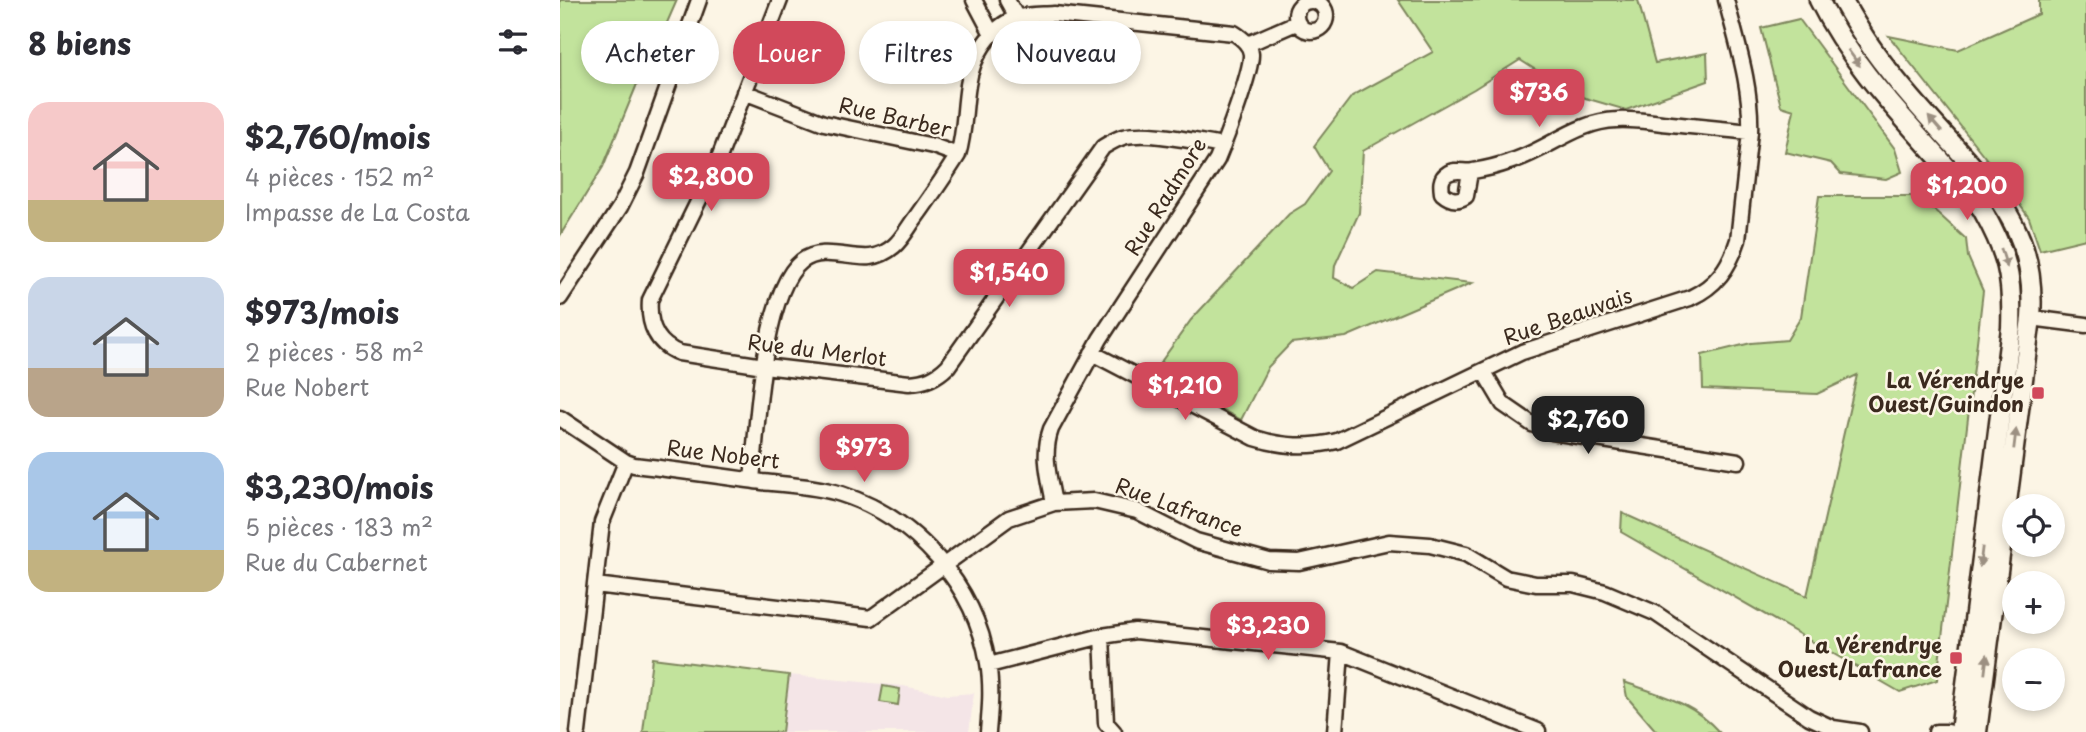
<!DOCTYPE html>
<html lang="fr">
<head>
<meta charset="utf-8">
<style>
  :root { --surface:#fff; --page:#f7f7f7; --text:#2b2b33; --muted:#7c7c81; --accent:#d1495b }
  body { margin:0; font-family:"Playpen Sans",sans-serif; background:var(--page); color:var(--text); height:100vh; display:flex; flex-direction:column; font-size:26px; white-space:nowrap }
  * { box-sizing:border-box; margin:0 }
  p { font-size:23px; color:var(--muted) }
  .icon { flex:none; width:38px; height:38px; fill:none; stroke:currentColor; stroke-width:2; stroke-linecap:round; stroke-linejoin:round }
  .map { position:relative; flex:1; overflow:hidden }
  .side { display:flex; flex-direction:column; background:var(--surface); width:560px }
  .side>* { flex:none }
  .guide { position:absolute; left:21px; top:21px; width:665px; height:63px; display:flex; gap:14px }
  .controls { position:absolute; left:1442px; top:494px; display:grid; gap:14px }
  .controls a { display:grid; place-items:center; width:63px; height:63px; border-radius:50%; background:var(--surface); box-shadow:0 4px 10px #0003; font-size:35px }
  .price { position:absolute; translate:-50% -60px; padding:0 16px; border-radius:14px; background:var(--accent); color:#fff; font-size:23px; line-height:46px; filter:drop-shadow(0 2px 4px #0008) }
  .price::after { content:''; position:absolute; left:50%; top:42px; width:21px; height:16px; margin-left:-10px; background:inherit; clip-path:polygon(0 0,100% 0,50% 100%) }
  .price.active { background:#222; color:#fff }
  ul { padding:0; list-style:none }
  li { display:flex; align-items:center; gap:21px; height:175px; padding:0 28px }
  li span { display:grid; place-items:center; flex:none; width:196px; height:140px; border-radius:21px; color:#555 }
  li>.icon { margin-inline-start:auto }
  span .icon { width:84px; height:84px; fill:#fffc; stroke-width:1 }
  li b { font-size:30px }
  h2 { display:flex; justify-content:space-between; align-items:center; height:84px; padding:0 28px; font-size:30px }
  .tag { padding:0 24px; border-radius:32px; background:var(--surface); box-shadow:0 4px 10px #0003; font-size:24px; line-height:63px }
  .tag.active { background:var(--accent); color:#fff }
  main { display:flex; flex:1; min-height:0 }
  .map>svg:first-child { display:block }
</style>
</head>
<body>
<main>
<section class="side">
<h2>8 biens<svg class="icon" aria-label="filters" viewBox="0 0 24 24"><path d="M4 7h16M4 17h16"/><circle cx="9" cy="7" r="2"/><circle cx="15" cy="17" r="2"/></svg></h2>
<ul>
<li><span style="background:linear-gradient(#f6c9c9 70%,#c2b280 0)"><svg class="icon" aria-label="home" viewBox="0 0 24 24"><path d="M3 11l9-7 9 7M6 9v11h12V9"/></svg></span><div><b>$2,760/mois</b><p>4 pièces · 152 m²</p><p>Impasse de La Costa</p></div></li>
<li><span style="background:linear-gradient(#c9d6e8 65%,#b9a48a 0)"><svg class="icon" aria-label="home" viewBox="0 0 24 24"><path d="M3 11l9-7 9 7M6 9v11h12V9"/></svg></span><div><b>$973/mois</b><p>2 pièces · 58 m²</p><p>Rue Nobert</p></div></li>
<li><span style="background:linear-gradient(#a9c7e8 70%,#c2b280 0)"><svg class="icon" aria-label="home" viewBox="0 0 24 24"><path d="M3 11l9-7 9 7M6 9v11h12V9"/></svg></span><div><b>$3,230/mois</b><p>5 pièces · 183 m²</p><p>Rue du Cabernet</p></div></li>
</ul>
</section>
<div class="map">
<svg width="1526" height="732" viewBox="0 0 1526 732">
  <rect width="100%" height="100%" fill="#fcf5e5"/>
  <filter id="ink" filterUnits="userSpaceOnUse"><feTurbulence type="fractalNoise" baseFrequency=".0143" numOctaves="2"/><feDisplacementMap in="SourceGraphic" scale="14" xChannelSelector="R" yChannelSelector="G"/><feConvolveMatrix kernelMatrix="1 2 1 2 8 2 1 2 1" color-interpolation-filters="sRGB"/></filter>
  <g filter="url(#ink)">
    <!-- built -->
    <path fill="#f4e5e7" d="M229,675L343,686L388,695L414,693L409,732H222Z"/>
    <!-- green -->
    <path fill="#c2e39c" stroke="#7e865d" stroke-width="2" d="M0,0H117L103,32L71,47L82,72L43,167L1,234Z
      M838,0H1078L1095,63L1147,53L1148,81L1066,110L1015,95L960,60L914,89L803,151L799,213L775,265L774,278L793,288L818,272L912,283L786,337L731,343L708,367L681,420L593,373L631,320L729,214L745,204L769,171L754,146L792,96L873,52Z
      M1479,0H1526V239L1480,250L1469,218L1440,176L1329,36L1398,50L1479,14Z
      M1239,19L1335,149L1342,172L1326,179L1281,174L1271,163L1225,152L1234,110L1221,106L1201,28Z
      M1259,196H1359L1406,239L1408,257L1423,291L1377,680L1340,692L1061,532L1062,513L1247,596L1297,375L1257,394L1143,389L1142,355L1191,343L1227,340L1241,317Z
      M92,658L229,675L222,732H83Z
      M1064,682C1101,695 1132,702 1159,732H1097L1067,697Z
      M323,686L340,689L338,705L320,702Z"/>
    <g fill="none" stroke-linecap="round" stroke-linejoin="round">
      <!-- minor casing -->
      <g stroke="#3b2a1e" stroke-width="19">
        <path id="minor" d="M220,0L157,163L90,300C88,324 96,344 119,353L204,366L349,383C365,382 376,378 388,366L543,147C550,143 556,139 563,137C588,130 637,142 663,146
          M414,0L432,34
          M447,0L457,18
          M736 16a15 15 0 1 1 30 0a15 15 0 1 1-30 0Z
          M688,44L736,23
          M184,92L264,123L373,146L398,155
          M910,172L906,196C897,202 890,200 882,193C881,186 880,178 887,174C895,168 905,173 913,171C925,169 938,166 949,162C987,151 1016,121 1057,120C1075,119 1093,122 1111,124C1137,127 1164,129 1190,132
          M0,298L60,207L77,173L139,0
          M1471,318L1526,325
          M532,353L695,438C723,447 748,448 777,441L962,352L1130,298C1156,286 1169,268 1178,240L1190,132C1192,88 1177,43 1166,0
          M924,372L943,404L972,424L992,432L1178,461
          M0,418L66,462L74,465C117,470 159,476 202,482C228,485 256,486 281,494C356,518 415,585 428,663C432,686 430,709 428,732
          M192,480C197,430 202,292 242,261C262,246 288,259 310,257C319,256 327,252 334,246C343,238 349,226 356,217C371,196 385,176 398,155C405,132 404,109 408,85C412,58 429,28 456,18C468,14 482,15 494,14L674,33C682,38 690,44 691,54C692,71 665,141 657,160L540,339L491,429C482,454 489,477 494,503
          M35,585L311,618L449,518L494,503L534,501L577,511L636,541L709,561L739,562L829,542L870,545L906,554L946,578L976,584H1013L1045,592L1095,613L1249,717L1273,728L1300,732
          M542,636L546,723L554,732
          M429,665L542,636L575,631L781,652L978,731
          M18,732L41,531L42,522L66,462
          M775,732L781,652
          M1376,732H1388"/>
      </g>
      <!-- major casing -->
      <g stroke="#3b2a1e" stroke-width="23">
        <path id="major" d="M1259,0C1299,81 1367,139 1422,209C1447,254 1453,276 1451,328L1400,732
          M1282,0C1295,23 1309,46 1326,67C1351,100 1380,130 1407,160C1451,211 1476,248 1471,318L1417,732"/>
      </g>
      <!-- minor -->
      <use href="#minor" stroke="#fcf5e5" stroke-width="14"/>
      <!-- major -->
      <use href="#major" stroke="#fcf5e5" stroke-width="18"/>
    </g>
    <!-- one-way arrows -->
    <defs><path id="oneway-solid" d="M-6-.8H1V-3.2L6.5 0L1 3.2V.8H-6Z" transform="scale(1.75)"/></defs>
    <g fill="#9c9082">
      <use href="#oneway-solid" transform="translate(1294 58) rotate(54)"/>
      <use href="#oneway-solid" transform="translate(1375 124) rotate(-131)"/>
      <use href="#oneway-solid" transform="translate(1444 258) rotate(72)"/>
      <use href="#oneway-solid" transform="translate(1455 439) rotate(-83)"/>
      <use href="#oneway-solid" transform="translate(1421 557) rotate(97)"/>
      <use href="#oneway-solid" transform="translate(1426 664) rotate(-83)"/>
    </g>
  </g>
  <!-- markers -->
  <g fill="#d1495b" stroke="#fcf5e5" stroke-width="2.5">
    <rect x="1471" y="386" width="14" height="14" rx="3.5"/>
    <rect x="1389" y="651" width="14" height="14" rx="3.5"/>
  </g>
  <g text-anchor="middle" stroke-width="5" stroke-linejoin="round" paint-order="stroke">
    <!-- street labels -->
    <g font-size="21" fill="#3b2a1e" stroke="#fcf5e5">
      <text transform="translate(335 118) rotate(13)" y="7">Rue Barber</text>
      <text transform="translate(606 197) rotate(-58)" y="7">Rue Radmore</text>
      <text transform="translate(1008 317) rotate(-19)" y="7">Rue Beauvais</text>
      <text transform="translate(257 351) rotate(7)" y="7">Rue du Merlot</text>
      <text transform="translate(163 455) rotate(7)" y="7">Rue Nobert</text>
      <text transform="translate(619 508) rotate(20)" y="7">Rue Lafrance</text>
    </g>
    <!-- poi labels -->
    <g font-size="21" font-weight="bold" fill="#3b2a1e" stroke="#fcf5e5" text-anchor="end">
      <text x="1464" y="388">La Vérendrye<tspan x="1464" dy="24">Ouest/Guindon</tspan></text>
      <text x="1382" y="653">La Vérendrye<tspan x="1382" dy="24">Ouest/Lafrance</tspan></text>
    </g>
  </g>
</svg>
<div class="controls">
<a><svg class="icon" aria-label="locate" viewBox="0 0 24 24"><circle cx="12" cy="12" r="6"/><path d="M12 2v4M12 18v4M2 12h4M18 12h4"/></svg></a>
<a>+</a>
<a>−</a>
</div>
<b class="price" style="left:979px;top:129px">$736</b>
<b class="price" style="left:151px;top:213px">$2,800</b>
<b class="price" style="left:1407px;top:222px">$1,200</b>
<b class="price" style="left:449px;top:309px">$1,540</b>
<b class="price" style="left:625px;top:422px">$1,210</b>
<b class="price active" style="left:1028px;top:456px">$2,760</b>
<b class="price" style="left:304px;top:484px">$973</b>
<b class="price" style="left:708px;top:662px">$3,230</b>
<div class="guide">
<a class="tag">Acheter</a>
<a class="tag active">Louer</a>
<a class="tag">Filtres</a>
<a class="tag">Nouveau</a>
</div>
</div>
</main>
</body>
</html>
